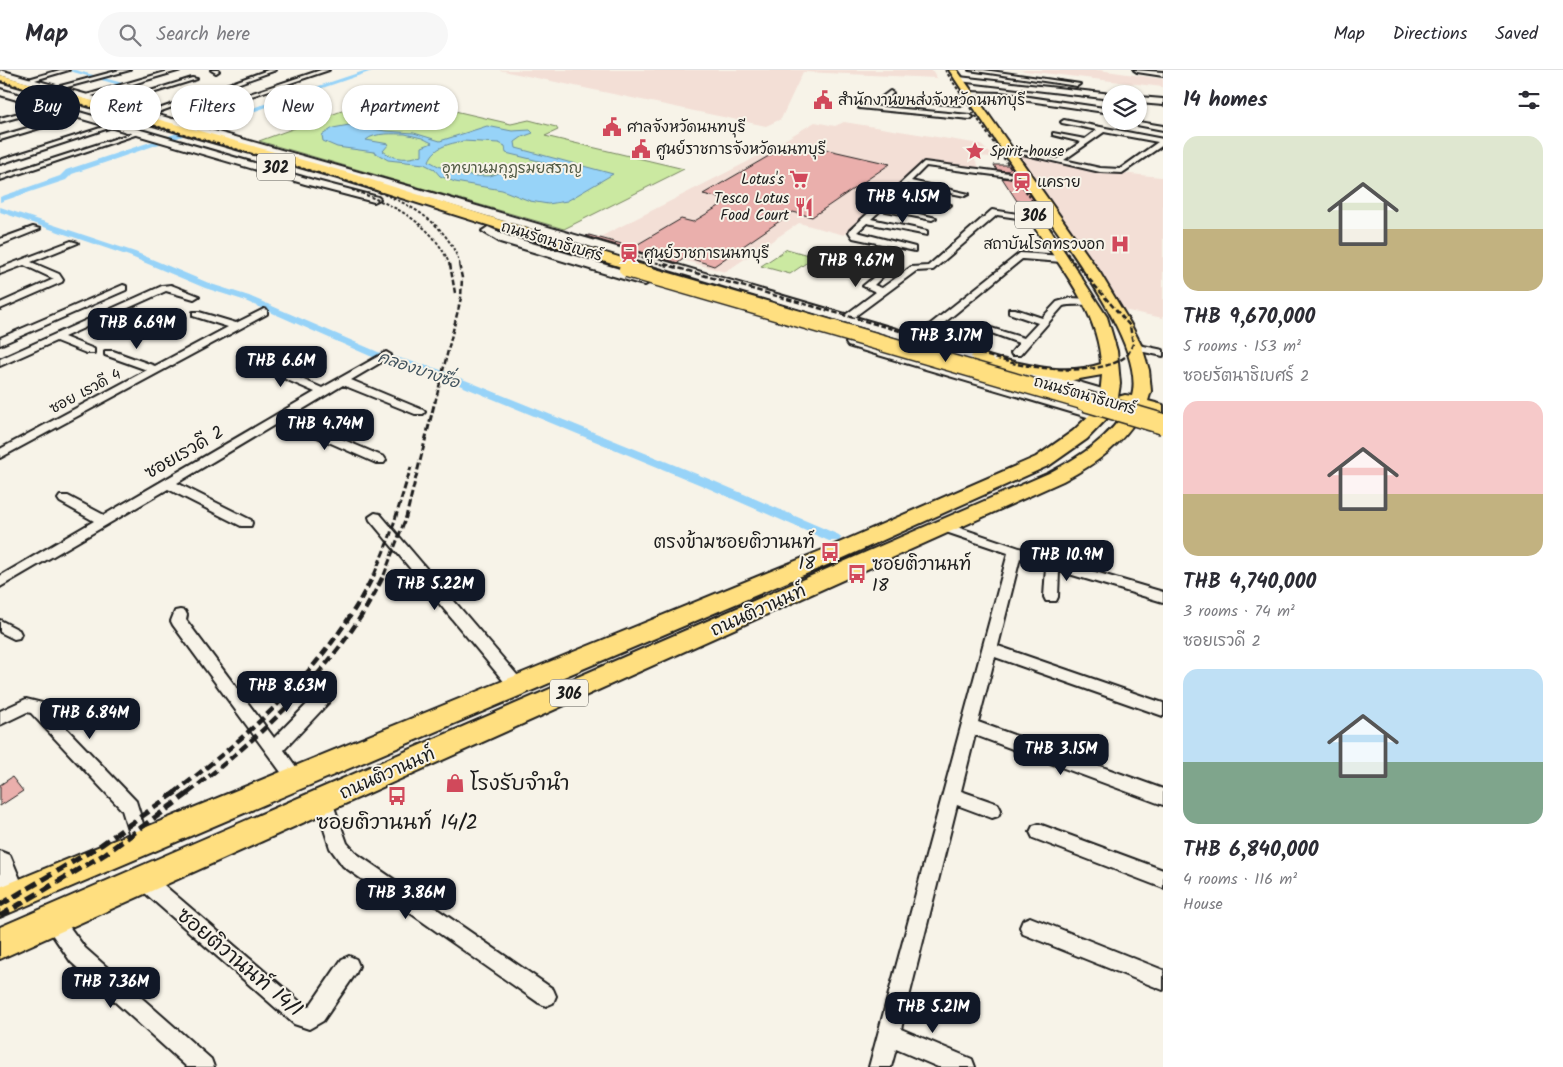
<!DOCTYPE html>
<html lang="en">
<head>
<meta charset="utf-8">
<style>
  :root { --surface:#fff; --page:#f7f7f7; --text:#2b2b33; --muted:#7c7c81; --line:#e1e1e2; --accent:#111827 }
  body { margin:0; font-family:Kalam,"Playpen Sans Thai",sans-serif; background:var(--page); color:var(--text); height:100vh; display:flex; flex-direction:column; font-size:19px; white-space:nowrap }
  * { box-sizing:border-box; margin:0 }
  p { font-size:16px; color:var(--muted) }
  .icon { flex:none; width:28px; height:28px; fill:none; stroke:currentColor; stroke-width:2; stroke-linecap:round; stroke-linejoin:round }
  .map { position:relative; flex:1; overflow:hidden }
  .panel { display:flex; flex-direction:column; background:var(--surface); width:400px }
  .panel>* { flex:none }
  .top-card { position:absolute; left:15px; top:15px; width:475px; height:45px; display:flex; gap:10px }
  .tools { position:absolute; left:1102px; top:15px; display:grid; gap:10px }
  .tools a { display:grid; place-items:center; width:45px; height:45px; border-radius:50%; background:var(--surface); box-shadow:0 1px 4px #0004; font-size:25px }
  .price { position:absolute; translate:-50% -42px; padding:0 11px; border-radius:10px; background:var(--accent); color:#fff; font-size:16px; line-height:32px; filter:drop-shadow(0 1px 2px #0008) }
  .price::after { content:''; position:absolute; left:50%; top:30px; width:15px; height:11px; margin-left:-8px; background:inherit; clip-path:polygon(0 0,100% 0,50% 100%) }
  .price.selected { background:#222; color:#fff }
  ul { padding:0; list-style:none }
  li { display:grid; align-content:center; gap:10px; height:265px; padding:0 20px }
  li span { display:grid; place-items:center; height:155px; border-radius:15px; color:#555 }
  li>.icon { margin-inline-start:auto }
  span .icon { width:90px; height:90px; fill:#fffc; stroke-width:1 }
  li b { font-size:21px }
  h2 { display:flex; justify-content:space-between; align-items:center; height:60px; padding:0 20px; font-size:21px }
  .chip { padding:0 18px; border-radius:22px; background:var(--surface); box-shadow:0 1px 4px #0004; font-size:18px; line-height:45px }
  .chip.selected { background:var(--accent); color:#fff }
  header { display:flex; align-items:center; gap:30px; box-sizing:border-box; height:70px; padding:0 25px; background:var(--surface); border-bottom:1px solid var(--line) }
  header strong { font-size:24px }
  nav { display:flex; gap:28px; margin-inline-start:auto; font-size:18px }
  .search { width:350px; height:45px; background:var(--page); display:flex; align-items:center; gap:12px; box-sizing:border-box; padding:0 18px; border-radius:28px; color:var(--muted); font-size:19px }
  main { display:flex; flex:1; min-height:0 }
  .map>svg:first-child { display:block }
</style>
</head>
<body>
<header>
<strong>Map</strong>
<div class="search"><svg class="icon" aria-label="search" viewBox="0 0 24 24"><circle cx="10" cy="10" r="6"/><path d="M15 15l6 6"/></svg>Search here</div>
<nav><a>Map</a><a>Directions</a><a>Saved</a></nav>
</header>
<main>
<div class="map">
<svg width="1163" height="997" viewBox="0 0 1163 997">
  <rect width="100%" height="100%" fill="#f7f3e8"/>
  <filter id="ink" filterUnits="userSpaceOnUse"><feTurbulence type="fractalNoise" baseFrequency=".02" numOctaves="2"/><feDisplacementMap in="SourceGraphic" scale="10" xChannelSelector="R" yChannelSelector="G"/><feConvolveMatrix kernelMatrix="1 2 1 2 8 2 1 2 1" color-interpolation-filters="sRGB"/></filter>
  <g filter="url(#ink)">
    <!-- built -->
    <path fill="#f3dfd6" d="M499,0H932L937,8L803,2L781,49L766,56Z
      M1017,0H1099L1163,9V17Z
      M815,52L835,56L844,52L980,74L994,87L973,86L982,102L924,91L844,165L799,153L725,202L600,167L747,92Z
      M1017,84L1100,101L1161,107L1163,105V248L1123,240Z"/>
    <!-- green -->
    <path fill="#cbe9a1" stroke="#74825e" d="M386,25L511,54L529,50L556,57L558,60L545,66L684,99L564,159L259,71Z
      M787,179L815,187L790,204L761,196Z"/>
    <!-- water -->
    <path fill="#97d3f8" stroke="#668aa0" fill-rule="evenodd" d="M349,55L385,61L414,63L440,71L487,56L512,61L530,60L533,63L522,67L515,72L516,78L613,104L567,131L548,134L530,131L502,120L455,112L440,106L434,99L424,94L388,90L374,82L337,77L323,71L322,65L333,58ZM405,64L422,68L432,73L422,77V85C408,90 394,90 383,81L389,74L366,70C375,62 394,64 405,64ZM463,71L499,73L505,76L506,83L543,92L548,96L543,99L508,100L490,106H474L442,98L429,91C435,76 449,74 463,71Z"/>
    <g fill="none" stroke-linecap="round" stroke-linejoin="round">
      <!-- canal -->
      <path fill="#97d3f8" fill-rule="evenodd" d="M66,0H75L126,14L123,16Z
        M367,0H375L72,104L66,110L0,132V127L60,106L66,100Z
        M0,137L135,182L211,214L249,226L378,282L438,299L709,409L839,465L841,468L839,471H829L701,415L430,303L370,286L243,230L205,218L129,186L0,142Z"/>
    </g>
    <!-- building -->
    <path fill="#eaafac" stroke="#1c1c1c" d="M793,72L890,94L812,147L793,142L714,196L686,187L678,193L586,166L589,165L633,177L681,149L693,152L729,130L703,124Z
      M994,95H1010L1035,132L1017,131L1002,108L1010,109L1015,104L1009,101L997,100Z
      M12,707L23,721L0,736V715Z"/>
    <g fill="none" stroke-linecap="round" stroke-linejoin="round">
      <!-- street casing -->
      <g stroke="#1c1c1c" stroke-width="4">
        <path id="street" d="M60,0H69L28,12L25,10Z
          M120,0H130L56,20L53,18Z
          M172,0H181L88,27L83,26Z
          M211,0H218L219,1L216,3Z
          M268,0H276L150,45L145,44Z
          M321,0H329L174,52L169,51Z
          M969,0H984L1080,14L1077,16Z
          M1134,0L1163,2V6L1137,2Z
          M192,8L197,9L114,35L109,34Z
          M382,21L389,23L390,24L387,26L380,24Z
          M890,21L893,23L889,27L961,31L964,33L961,35L882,29V27Z
          M968,22L1001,23L1111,39V43L1001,27L966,25Z
          M50,35L52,38L0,52V48Z
          M861,35L970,45L973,47L970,49L859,38Z
          M78,43L80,44V46L0,70V66Z
          M1064,50L1163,69V75L1122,103L1100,102L1005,80L1008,78L1057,89L1081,72L1053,65V63L1085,69L1097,60L1062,53L1061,52ZM1104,62L1158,72L1120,99L1100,98L1064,90Z
          M1116,51H1133L1163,56V60Z
          M113,54L118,55L0,94V90Z
          M139,61L144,62L0,110V106Z
          M924,92L1009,103L1013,105L1009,107L926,96L911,111L969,124L965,126L907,114L898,123L951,135L947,137L894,127L885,136L936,148L932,150L881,140L871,149L927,161V165L867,153L857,162L915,177V181L853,168L849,162L850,160Z
          M992,140L1037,147L1041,149L1037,151L997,145L933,200L916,201L850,250H844V246L876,222L863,216L879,203L883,206L874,215L882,218L911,197L928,196Z
          M33,157L40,159L0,175V169Z
          M71,171L78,173L31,192L59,204L63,210L62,212L0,239V233L54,209L24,195L0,204V198Z
          M1020,183L1062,186L1066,189L1062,192L1022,189L922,271H914V267Z
          M123,215L126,216V220L0,275V268Z
          M171,215L199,226L194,229L166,221L64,267L94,279V283H86L56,271L0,296V289L162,216Z
          M1071,228L1090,229L1095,232C1087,237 1073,233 1063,236L1020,285H1012L1011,283L1019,273L986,261L991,258L1024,268L1038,253L1009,243V239H1015L1042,248L1057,232Z
          M264,239L267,240V244L0,388V379L147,300L105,285V281H113L155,296L228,257L193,246V242H199L236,253Z
          M1134,274L1163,280V286L1130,279V275Z
          M386,282L391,285L390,287L351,310L423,340L425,342L423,344H415L343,315L290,347L384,387L386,390L384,393H376L281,351L177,413L251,450L252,453L251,456H241L168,419L0,517V506L94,451L60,432L58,429L60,426H68L104,445L315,322L244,291L243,289L244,287H252L322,318Z
          M375,443L380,444L523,612L525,616L523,620L517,622L511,620L370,450L369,447Z
          M945,453L1058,491L1163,522V532L1059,501L1058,527L1056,531H1046L1044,527L1046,497L1020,488L998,576L1163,633V646L995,587L978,652L1163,719V735L975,665L961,721L998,734L1001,740L998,746L992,748L957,735L901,959L972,989L975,997H938L896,979L891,997H869L1008,483L940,460L938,457Z
          M180,540L185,541L187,545L186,550L274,668L317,624L323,622L329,624L331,628L329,632L284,680L304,708L301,713L295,715L289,713L173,555L171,551L175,541Z
          M0,550L19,560L21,564L19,568L14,569L0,562Z
          M26,629L42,633L136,731L149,773L146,779L140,781L134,779L122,740L31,643L27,642L0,655V641Z
          M324,723L330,726L347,773L357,784L553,919L556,926L553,933L546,936L539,933L343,796L330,778L315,731L318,726Z
          M1039,754L1163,800V818L1033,768L1030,762L1033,756Z
          M144,801L151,804L306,937H309L342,889L349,886L356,889L359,896L356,903L323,951L309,959L294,954L137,816L135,810L137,804Z
          M53,841L60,844L85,878L211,989L214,997H187L71,892L43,851L46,844Z
          M1030,847L1163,900V920L1023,864L1020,857L1023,850Z"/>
      </g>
      <!-- secondary casing -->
      <g stroke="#1c1c1c" stroke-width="4">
        <path id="secondary" d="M0,0L415,118L1002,290L1005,293L1002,296H992L407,122L0,5Z
          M956,7H959L1112,24L1111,29L959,11L955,9Z
          M0,19L313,110L378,127L380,129L374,132L305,114L0,25Z
          M1139,27L1163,29V35L1139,33Z
          M488,157L508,166L650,208L652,211L645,215L640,214L500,172L482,161Z
          M853,269L1106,343L1108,346L1106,349H1094L848,276L846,273L848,270Z
          M1024,296L1116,323L1118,326L1116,329L1110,331L1019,304L1016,301L1019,298Z
          M0,781L10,785L27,826L23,835L13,839L3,835L0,828Z"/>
      </g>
      <!-- primary casing -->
      <g stroke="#1c1c1c" stroke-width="4">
        <path id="primary" d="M949,0H957L1100,203L1130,253L1142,277L1149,300L1151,321L1148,331L1163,335V346L1143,341C1120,376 1099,392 1063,411L0,889V857L1049,403C1079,387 1111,368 1128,336L1118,332L1114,341L1087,369L1050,395L841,489L0,847V817L825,479L1036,387L1073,361L1099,336L1102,305L1068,311L1022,304L1026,308L1023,312C1006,316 980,301 971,287L973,283C983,281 987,285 995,291L1001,289C1035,297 1067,305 1101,294C1099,243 1062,200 1035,158L1037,155H1047L1107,247L1117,281L1120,314L1118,327L1125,325L1132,326C1146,275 1063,172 1035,129C1006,86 977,43 949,0Z
          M0,5L349,103L638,193L640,196L638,199H628L341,109L0,11Z"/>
      </g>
      <!-- street -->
      <use href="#street" fill="#f7f3e8" fill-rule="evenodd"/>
      <!-- secondary -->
      <use href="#secondary" fill="#f7f3e8" fill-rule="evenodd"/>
      <!-- primary -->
      <use href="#primary" fill="#ffdf80" fill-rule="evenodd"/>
      <!-- rail-far4 -->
      <path stroke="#1c1c1c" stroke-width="2" stroke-dasharray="3 2" stroke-linecap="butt" d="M945,0L1069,186L1077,196
        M0,11L343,110C388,124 447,144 460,196
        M352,120C392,134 434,153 450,196
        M627,184L668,196"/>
      <!-- rail-far3 -->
      <path stroke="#1c1c1c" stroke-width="2.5" stroke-dasharray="5.5 2.5" stroke-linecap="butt" d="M450,194L455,223
        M664,194L1016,294C1046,299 1099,306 1125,287C1129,284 1131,278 1133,274L1130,256L1076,194
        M435,333L461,228L462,208L459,194"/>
      <!-- rail-far2 -->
      <path stroke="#1c1c1c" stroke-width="3" stroke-dasharray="7 3" stroke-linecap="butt" d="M374,505L390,466L411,397
        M384,505L406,447L435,331"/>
      <!-- rail-far1 -->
      <path stroke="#1c1c1c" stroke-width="4.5" stroke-dasharray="9 4.5" stroke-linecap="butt" d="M174,723C252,663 330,594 374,504
        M188,723C263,664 343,593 384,504"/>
      <!-- rail -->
      <path stroke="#1c1c1c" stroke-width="5.5" stroke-dasharray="11 5.5" stroke-linecap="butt" d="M0,835L101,775L176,722
        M0,846L105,784L190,722"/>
      <!-- primary-bridge-far1 casing -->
      <g stroke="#1c1c1c" stroke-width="19" stroke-linecap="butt">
        <path id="primary-bridge-far1" d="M627,199L1089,333"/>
      </g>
      <!-- primary-bridge casing -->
      <g stroke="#1c1c1c" stroke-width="23" stroke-linecap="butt">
        <path id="primary-bridge" d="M1085,331L1163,354"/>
      </g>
      <!-- primary-bridge-far1 -->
      <use href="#primary-bridge-far1" stroke="#ffdf80" stroke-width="16"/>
      <!-- primary-bridge -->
      <use href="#primary-bridge" stroke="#ffdf80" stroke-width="20"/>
    </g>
  </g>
  <!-- icons -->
  <defs>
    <g id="civic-bare" transform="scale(1.5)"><path d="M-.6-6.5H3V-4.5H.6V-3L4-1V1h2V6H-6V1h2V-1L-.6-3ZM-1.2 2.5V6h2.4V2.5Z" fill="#d1495b" stroke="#f7f3e8" stroke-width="2.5" paint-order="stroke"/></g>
    <g id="sight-bare" transform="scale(1.5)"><path d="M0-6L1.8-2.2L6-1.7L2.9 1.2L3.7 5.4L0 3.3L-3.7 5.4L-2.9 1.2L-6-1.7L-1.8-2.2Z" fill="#d1495b" stroke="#f7f3e8" stroke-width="2.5" paint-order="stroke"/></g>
    <g id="supermarket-bare" transform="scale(1.5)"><path d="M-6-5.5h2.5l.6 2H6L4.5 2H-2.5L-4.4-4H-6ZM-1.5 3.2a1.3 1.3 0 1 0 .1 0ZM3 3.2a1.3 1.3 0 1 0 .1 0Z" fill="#d1495b" stroke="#f7f3e8" stroke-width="2.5" paint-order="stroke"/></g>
    <g id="station-bare" transform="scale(1.5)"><path d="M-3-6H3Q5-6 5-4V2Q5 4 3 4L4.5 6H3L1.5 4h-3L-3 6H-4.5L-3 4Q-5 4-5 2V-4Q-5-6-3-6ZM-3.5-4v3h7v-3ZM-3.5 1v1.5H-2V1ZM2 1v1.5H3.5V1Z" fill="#d1495b" stroke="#f7f3e8" stroke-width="2.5" paint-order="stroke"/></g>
    <g id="restaurant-bare" transform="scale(1.5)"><path d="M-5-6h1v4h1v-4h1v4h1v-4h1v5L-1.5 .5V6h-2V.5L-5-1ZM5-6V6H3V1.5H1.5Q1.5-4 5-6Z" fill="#d1495b" stroke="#f7f3e8" stroke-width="2.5" paint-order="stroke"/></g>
    <g id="hospital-bare" transform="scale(1.5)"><path d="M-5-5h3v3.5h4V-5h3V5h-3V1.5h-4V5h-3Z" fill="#d1495b" stroke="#f7f3e8" stroke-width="2.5" paint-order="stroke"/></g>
    <g id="bus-bare" transform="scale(1.5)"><path d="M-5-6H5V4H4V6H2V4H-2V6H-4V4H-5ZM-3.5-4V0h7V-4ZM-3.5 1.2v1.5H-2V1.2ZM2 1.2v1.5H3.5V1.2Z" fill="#d1495b" stroke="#f7f3e8" stroke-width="2.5" paint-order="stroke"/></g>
    <g id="shop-bare" transform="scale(1.5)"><path d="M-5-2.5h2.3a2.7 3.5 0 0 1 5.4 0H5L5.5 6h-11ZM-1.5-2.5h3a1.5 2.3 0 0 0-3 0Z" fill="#d1495b" stroke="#f7f3e8" stroke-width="2.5" paint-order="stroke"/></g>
  </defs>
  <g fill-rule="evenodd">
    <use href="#civic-bare" x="823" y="30"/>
    <use href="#civic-bare" x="612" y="57"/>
    <use href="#civic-bare" x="641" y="79"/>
    <use href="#sight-bare" x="975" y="81"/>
    <use href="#supermarket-bare" x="799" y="109"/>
    <use href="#station-bare" x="1022" y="112"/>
    <use href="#restaurant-bare" x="804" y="137"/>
    <use href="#hospital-bare" x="1120" y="174"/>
    <use href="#station-bare" x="629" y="183"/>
    <use href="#bus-bare" x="830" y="482"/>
    <use href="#bus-bare" x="857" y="504"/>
    <use href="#shop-bare" x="455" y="713"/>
    <use href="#bus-bare" x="397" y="726"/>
  </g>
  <g text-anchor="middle" stroke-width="4" stroke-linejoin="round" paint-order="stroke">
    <!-- far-poi labels -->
    <g font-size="15" fill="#1c1c1c" stroke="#f7f3e8" text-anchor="start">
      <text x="838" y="35">สำนักงานขนส่งจังหวัดนนทบุรี</text>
      <text x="627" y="62">ศาลจังหวัดนนทบุรี</text>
      <text x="656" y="84">ศูนย์ราชการจังหวัดนนทบุรี</text>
      <text x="990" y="86">Spirit house</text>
      <text x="784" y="114" text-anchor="end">Lotus's</text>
      <text x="1037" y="117">แคราย</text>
      <text x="789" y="133" text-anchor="end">Tesco Lotus<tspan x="789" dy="17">Food Court</tspan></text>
      <text x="1105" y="179" text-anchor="end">สถาบันโรคทรวงอก</text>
      <text x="644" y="188">ศูนย์ราชการนนทบุรี</text>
    </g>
    <!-- far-park labels -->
    <g font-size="15" fill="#515a44" stroke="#f7f3e8">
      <text x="512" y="103">อุทยานมกุฎรมยสราญ</text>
    </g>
    <!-- far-street labels -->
    <g font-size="15" fill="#1c1c1c" stroke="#f7f3e8">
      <text transform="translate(552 171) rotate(17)" y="5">ถนนรัตนาธิเบศร์</text>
      <text transform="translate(85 321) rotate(-28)" y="5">ซอย เรวดี 4</text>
      <text transform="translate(1085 325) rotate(16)" y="5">ถนนรัตนาธิเบศร์</text>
    </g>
    <!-- shield labels -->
    <g fill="#f7f3e8" stroke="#5e5c59" stroke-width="1">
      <rect x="257" y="83.5" width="38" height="27" rx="4"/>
      <rect x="1015" y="131.5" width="38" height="27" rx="4"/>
      <rect x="550" y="609.5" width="38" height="27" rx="4"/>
    </g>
    <g font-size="16" font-weight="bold" fill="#1c1c1c">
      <text x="276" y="103">302</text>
      <text x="1034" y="151">306</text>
      <text x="569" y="629">306</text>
    </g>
    <!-- far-water labels -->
    <g font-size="16" font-style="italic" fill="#41535e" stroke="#f7f3e8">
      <text transform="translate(419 299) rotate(19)" y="6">คลองบางซื่อ</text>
    </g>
    <!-- street labels -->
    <g font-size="18" fill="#1c1c1c" stroke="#f7f3e8">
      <text transform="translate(184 382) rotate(-30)" y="6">ซอยเรวดี 2</text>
      <text transform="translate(758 540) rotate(-24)" y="6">ถนนติวานนท์</text>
      <text transform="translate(387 703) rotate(-24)" y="6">ถนนติวานนท์</text>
    </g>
    <!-- poi labels -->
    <g font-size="18" fill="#1c1c1c" stroke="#f7f3e8" text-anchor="end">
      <text x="815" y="478">ตรงข้ามซอยติวานนท์<tspan x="815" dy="21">18</tspan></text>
      <text x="872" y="500" text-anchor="start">ซอยติวานนท์<tspan x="872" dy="21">18</tspan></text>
    </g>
    <!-- near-poi labels -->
    <g font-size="21" fill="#1c1c1c" stroke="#f7f3e8" text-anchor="start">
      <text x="470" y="720">โรงรับจำนำ</text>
      <text x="397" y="759" text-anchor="middle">ซอยติวานนท์ 14/2</text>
    </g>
    <!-- near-street labels -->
    <g font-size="21" fill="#1c1c1c" stroke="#f7f3e8">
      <text transform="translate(240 892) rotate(40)" y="7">ซอยติวานนท์ 14/1</text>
    </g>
  </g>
</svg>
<div class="tools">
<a><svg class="icon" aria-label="layers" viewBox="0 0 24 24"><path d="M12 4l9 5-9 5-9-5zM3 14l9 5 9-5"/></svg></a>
</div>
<b class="price" style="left:903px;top:154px">THB 4.15M</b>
<b class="price selected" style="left:856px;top:218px">THB 9.67M</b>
<b class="price" style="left:137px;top:280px">THB 6.69M</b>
<b class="price" style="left:946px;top:293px">THB 3.17M</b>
<b class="price" style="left:281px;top:318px">THB 6.6M</b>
<b class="price" style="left:325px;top:381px">THB 4.74M</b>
<b class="price" style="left:1067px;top:512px">THB 10.9M</b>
<b class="price" style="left:435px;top:541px">THB 5.22M</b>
<b class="price" style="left:287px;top:643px">THB 8.63M</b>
<b class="price" style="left:90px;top:670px">THB 6.84M</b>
<b class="price" style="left:1061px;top:706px">THB 3.15M</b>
<b class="price" style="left:406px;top:850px">THB 3.86M</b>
<b class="price" style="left:111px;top:939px">THB 7.36M</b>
<b class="price" style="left:933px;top:964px">THB 5.21M</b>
<div class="top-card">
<a class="chip selected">Buy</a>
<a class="chip">Rent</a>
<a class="chip">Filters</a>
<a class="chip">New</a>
<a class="chip">Apartment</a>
</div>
</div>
<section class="panel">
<h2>14 homes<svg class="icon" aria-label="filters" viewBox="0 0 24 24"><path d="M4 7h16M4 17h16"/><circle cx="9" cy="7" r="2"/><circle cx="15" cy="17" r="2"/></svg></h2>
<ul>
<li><span style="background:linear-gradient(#dfe7d0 60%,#c2b280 0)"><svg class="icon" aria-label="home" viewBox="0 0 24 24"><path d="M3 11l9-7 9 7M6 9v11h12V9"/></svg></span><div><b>THB 9,670,000</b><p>5 rooms · 153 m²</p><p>ซอยรัตนาธิเบศร์ 2</p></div></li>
<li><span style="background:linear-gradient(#f6c9c9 60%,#c2b280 0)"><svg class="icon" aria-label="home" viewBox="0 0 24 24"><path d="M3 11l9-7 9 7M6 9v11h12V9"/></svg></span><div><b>THB 4,740,000</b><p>3 rooms · 74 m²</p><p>ซอยเรวดี 2</p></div></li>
<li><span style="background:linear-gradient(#bfe0f5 60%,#7fa58c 0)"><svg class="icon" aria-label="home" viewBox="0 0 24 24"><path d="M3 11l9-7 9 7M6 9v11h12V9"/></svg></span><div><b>THB 6,840,000</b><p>4 rooms · 116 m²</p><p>House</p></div></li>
</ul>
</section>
</main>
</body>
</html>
